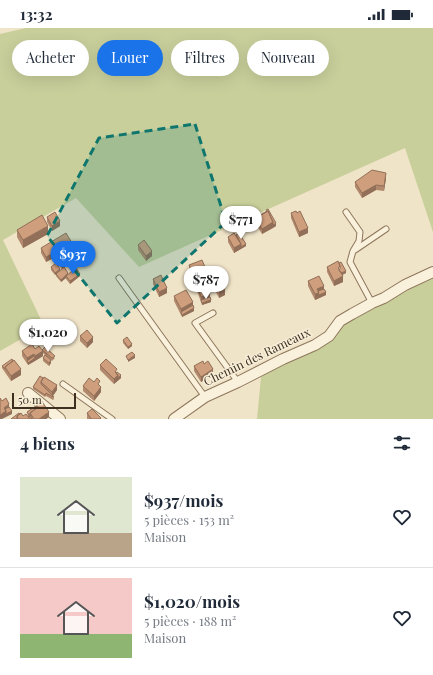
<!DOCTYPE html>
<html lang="fr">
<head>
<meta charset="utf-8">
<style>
  :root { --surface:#fff; --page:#f6f6f7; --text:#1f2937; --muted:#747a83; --line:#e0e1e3; --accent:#1a73e8 }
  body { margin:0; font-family:"Playfair Display",serif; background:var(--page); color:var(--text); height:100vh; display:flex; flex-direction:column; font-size:15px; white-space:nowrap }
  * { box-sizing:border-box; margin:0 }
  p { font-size:13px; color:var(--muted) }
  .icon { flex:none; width:22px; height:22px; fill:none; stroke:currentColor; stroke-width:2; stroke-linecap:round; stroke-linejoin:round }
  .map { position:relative; height:391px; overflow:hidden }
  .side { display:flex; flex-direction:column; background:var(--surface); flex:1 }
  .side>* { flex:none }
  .banner { position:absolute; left:12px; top:12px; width:409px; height:36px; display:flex; gap:8px }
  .scale { position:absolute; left:12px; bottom:10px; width:64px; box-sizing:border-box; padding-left:4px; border:2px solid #3d2e20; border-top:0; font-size:11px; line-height:14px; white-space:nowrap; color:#3d2e20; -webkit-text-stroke:3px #f7eed8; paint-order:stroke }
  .price { position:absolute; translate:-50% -34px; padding:0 9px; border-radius:14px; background:#fff; color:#222; font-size:13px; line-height:26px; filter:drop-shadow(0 1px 2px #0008) }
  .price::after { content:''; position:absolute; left:50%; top:24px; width:12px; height:9px; margin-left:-6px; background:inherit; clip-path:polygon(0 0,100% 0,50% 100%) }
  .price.active { background:var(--accent); color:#fff }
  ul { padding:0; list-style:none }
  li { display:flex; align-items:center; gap:12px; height:100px; padding:0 20px }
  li+li { border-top:1px solid var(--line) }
  li span { display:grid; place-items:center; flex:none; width:112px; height:80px; border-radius:0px; color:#555 }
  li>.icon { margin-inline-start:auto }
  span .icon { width:48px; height:48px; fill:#fffc; stroke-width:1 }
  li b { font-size:17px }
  h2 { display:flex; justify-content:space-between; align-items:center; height:48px; padding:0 20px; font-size:17px }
  .pill { padding:0 14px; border-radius:18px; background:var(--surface); box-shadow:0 4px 16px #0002; font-size:14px; line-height:36px }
  .pill.active { background:var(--accent); color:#fff }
  .status { display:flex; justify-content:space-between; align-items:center; height:28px; padding:0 20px; background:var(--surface); direction:ltr }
  .status svg { height:11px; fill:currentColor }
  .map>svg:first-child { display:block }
</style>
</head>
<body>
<div class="status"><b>13:32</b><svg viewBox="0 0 49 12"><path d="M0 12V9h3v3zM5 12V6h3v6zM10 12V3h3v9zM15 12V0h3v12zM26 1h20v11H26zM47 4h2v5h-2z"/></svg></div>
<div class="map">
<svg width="433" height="391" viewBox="0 0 433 391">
  <rect width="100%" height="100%" fill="#f0e4c8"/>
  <!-- green -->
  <path fill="#c9cf9b" d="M26,0H433V204L405,120L139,239L76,170L3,212L44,298L0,323V6Z
    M433,249V391H257L261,349L347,295Z"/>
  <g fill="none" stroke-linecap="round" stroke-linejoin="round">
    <!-- service casing -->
    <g stroke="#8d765c" stroke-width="7">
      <path id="service" d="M346,184L360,204L359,213L353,223L350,234L372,275
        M355,222L386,201
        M119,250L205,369
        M213,285L195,295L238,354
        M63,356L112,391"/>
    </g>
    <!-- minor casing -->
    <g stroke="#8d765c" stroke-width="12">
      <path id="minor" d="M28,365L60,391
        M174,391L205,369L238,354L283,331L315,317L329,308L340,293L352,286L372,275L384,270L405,257L433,244"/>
    </g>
    <!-- service -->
    <use href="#service" stroke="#faf1dc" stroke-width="5"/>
    <!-- minor -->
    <use href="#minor" stroke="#faf1dc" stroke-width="10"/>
  </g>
  <!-- wall -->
  <path fill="#b2896c" d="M386,150L384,163L376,162L362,170L355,159V154Z
    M266,182L276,198L262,206L255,195L254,193V191L266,184Z
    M291,185L308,205L299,209L291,190Z
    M47,189L60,198L52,203L47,194Z
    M17,202L48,206L23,220L17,209Z
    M236,207L246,218L234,225L228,214V209Z
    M138,217L152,228L146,233L138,222Z
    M41,220H72L46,234L41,225Z
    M58,233L69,236L62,241L58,236Z
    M189,237L205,242L208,250L204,252L210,269L211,274L202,277L195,257V254L199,253V252L194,254L189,242Z
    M51,239L68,246L80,248L70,256L66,251V250L61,254L56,248V246L55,247L51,242Z
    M327,239L346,245L342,247L343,254L334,258L327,244Z
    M153,251L167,265L159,269L153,256Z
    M212,251L225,267L219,270L212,256Z
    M308,253L324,261L326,267L315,272L308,258Z
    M174,268L193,277L194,283L182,289L174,273Z
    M80,308L93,314L87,320L80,313Z
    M123,312L132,318L128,321L123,315Z
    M35,321L42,322L55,330L52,333L51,332V335L49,338L43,333V330L45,327L43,325V328L28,337L22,328V323Z
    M204,336L213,346L201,354L194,343V338Z
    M100,337L117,344L121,350L114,356L100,342Z
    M2,338L21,347L11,353L2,340Z
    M40,348L57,362L53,368L54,371L53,372L46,368L45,369L33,361V359Z
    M94,354L100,358L101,364L94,373L83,363V358Z
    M36,376L49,389L46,391H11L19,385L23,388L28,389L27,384L36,378Z
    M87,385L101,391H87Z"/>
  <!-- shaded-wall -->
  <path fill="#916f58" d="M386,145V150L384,163V158Z
    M376,157V162L362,170V165Z
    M60,193V198L52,203V198Z
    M273,194V200L262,206V201Z
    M276,195V198L273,200V197Z
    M48,198V206L23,220V212Z
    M308,200V205L299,209V204Z
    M72,215V220L46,234V229Z
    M241,216H246V218L234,225V220Z
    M152,223V228L146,233V228Z
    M69,234V236L62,241V239Z
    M205,239V244L199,249V252L194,254V249L202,241Z
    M60,241V244L55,247V245Z
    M346,243V245L340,248V246Z
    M68,245V247L66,248V250L61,254V252Z
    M80,246V248L70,256V253Z
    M208,248V250L200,254V251Z
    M343,248V254L334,258V253Z
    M324,258V263L326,264V267L315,272V266L317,261Z
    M167,260V265L159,269V264Z
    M225,261V267L219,270V264Z
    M210,266V271L201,272V269Z
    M211,272V274L202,277V275Z
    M193,274V280L181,284V281Z
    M194,280V283L182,289V287Z
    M93,309V314L87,320V315Z
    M132,316V318L128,321V319Z
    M43,323V328L35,333V328Z
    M34,326V331L27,333V330Z
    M135,327V330L128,334V332Z
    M35,330V333L28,337V335Z
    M51,332V335L49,338V335Z
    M21,341V347L11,353V348Z
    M213,341V346L201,354V349Z
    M118,347H121V350L114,356V351Z
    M57,357V362L52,369V364Z
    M101,359V364L94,373V368Z
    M9,376V382L5,384L4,380Z
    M6,383H12V386L2,391H0V387Z
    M49,384V389L46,391H39Z"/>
  <!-- building -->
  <path fill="#cf9f7d" stroke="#916f58" d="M372,142L386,145L384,158L376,157L362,165L355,154Z
    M268,181L276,195L273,197V194L268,183L255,190V193L254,191L267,183L266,182Z
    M268,183L273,194L262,201L255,190Z
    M296,183L297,185L300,183L308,200L299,204L291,185Z
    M55,184L60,193L52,198L47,189Z
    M42,187L48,198L23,212L17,202Z
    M66,205L72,215L46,229L41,220Z
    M234,205L241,216L234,220L228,209Z
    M239,205L246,216L241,219V216L236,207Z
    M144,212L152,223L146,228L138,217Z
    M65,228L69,234L62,239L58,233Z
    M202,232L205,239L202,241V243L198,245L199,247L194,249L189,237Z
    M338,233L340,238L338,240L343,248L334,253L327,239Z
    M341,234L346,243L341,245L339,242L340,241V238L339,235Z
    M56,235L60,241L55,245L51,239Z
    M64,239L68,245L61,252L56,246Z
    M76,240L80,246L70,253L66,248Z
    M205,242L208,248L200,251L199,247L202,245V243Z
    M161,247L167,260L159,264L153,251Z
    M219,247L225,261L219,264L212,251Z
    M319,248L324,258L317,261L319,265L315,266L308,253Z
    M204,251L205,254L197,257V260L195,254Z
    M205,254L210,266L201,269L197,257Z
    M324,261L326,264L319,267L318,263Z
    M186,262L193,274L181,281L174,268Z
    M210,269L211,272L202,275L201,272Z
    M193,277L194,280L182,287L181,284Z
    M87,302L93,309L87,315L80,308Z
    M127,309L132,316L128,319L123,312Z
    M32,316L35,321L39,318L43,323L35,328L34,326L27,330L22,323Z
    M45,319L55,328L52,330L42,322Z
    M132,324L135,327L128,332L126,328Z
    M45,327L51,332L49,335L43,330Z
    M34,328L35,330L28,335L27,333Z
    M12,331L13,333L5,339V341L2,338Z
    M106,331L117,341L115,344L118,347L114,351L100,337Z
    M14,332L21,341L11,348L5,339Z
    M203,333L204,336L208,333L213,341L201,349L194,338Z
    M117,344L121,347L118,350V347L116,346Z
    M40,348L43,350L41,354V356L54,369H53L46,365L45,367L33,359Z
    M44,349L57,357L52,364L41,354Z
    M89,350L94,354L97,350L100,353L98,356L101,359L94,368L83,358Z
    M0,370L2,373L6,370L9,376L4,380L6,383L0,387Z
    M41,372L49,384L39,391H34L30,385L38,379L36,376Z
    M36,378L37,380L30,385V388L27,384Z
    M9,379L12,383L6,386V383L5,381Z
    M92,381L101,390L100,391H91L90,389L87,385Z
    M19,385L20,386L17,388V391H11Z
    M21,385L23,388L26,386L30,391H17L18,390L17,388Z
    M30,388L32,391H30L28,389Z"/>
  <!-- marked area -->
  <path fill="#0f766e" fill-opacity="0.2" stroke="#0f766e" stroke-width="3" stroke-dasharray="8 5" stroke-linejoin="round" d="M195,96L226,194L117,295L47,208L99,110Z"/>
  <g text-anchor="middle" stroke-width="3" stroke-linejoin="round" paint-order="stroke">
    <!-- street labels -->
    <g font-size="12" fill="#3d2e20" stroke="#f7eed8">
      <text transform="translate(257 329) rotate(-26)" y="4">Chemin des Rameaux</text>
    </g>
  </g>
</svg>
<div class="scale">50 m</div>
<b class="price" style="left:241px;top:212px">$771</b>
<b class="price active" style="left:73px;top:247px">$937</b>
<b class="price" style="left:206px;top:272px">$787</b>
<b class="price" style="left:48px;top:325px">$1,020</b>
<div class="banner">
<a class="pill">Acheter</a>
<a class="pill active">Louer</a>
<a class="pill">Filtres</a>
<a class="pill">Nouveau</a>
</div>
</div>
<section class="side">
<h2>4 biens<svg class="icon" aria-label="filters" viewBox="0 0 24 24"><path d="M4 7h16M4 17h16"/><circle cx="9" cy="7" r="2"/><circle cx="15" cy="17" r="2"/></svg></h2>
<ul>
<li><span style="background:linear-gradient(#dfe7d0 70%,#b9a48a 0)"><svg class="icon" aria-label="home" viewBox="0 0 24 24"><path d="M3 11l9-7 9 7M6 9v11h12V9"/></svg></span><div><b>$937/mois</b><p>5 pièces · 153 m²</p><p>Maison</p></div><svg class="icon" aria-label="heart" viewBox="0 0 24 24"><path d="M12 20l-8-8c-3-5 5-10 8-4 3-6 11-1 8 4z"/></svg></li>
<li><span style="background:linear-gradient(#f6c9c9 70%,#8fb573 0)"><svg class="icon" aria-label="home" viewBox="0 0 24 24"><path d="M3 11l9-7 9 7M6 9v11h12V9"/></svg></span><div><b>$1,020/mois</b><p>5 pièces · 188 m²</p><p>Maison</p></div><svg class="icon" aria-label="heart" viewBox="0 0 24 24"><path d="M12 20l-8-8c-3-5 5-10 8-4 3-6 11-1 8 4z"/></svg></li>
</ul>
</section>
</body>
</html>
